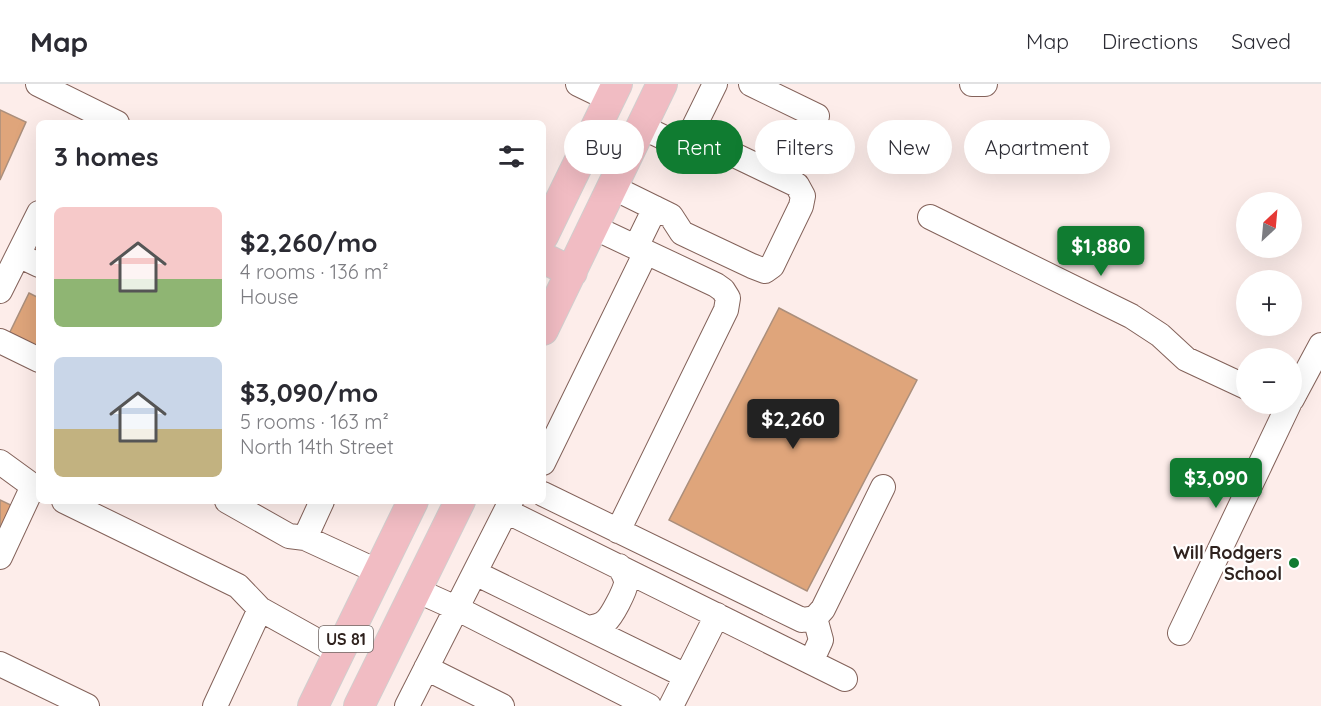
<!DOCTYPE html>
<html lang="en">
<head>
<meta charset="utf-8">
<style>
  :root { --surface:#fff; --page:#f7f7f7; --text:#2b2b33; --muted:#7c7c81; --line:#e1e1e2; --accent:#107c31 }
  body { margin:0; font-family:Quicksand,sans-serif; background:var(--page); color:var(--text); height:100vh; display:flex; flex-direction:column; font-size:22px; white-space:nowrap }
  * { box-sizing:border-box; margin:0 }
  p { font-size:20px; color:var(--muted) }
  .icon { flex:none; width:33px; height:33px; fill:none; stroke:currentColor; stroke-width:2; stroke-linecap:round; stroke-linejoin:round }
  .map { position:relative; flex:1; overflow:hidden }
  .side { position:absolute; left:36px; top:36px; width:510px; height:384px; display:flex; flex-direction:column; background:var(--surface); border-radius:9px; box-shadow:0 6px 24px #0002 }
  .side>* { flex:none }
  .hud { position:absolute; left:564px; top:36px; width:570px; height:54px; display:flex; gap:12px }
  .needle { width:39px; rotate:26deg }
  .tools { position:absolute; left:1236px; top:108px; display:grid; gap:12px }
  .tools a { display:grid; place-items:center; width:66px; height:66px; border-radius:50%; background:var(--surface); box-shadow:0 6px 24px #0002; font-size:30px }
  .price { position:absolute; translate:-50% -51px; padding:0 14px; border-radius:6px; background:var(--accent); color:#fff; font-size:20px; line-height:39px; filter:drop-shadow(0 2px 3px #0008) }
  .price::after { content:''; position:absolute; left:50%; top:36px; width:18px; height:14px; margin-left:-9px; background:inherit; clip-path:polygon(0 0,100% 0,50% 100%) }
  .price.active { background:#222; color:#fff }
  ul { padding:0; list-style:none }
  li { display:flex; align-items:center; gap:18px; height:150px; padding:0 18px }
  li span { display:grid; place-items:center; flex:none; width:168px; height:120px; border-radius:9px; color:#555 }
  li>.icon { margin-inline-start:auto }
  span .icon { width:72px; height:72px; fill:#fffc; stroke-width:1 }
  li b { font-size:26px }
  h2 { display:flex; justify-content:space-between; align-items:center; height:72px; padding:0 18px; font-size:26px }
  .pill { padding:0 21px; border-radius:27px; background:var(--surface); box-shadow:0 6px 24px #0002; font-size:21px; line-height:54px }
  .pill.active { background:var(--accent); color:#fff }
  header { display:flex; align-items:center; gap:36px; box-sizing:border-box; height:84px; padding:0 30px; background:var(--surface); border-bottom:2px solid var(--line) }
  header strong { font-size:28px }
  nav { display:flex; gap:33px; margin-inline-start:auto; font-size:21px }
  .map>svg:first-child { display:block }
</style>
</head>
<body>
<header>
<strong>Map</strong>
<nav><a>Map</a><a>Directions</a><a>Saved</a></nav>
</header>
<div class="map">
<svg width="1321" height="622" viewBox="0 0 1321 622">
  <rect width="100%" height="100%" fill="#fdedea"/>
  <!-- building -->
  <path fill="#dfa57b" stroke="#ab8f7c" stroke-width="1.5" d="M0,26L26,38L0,96Z
    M29,209L39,214V265L9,250Z
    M779,224L917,296L807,507L669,436Z
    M0,416L15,423L0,454Z"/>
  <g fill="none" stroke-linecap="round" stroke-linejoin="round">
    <!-- minor casing -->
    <g stroke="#83625a" stroke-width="26">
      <path id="minor" d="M38,0L117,39
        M578,0L609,15
        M751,0L817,32
        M972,0H985
        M684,63L715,0
        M612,103L671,132L682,149L752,182L765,187L772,182L801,122L803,112L797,101L728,68L717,66L700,71L642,43
        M930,133L1131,232L1160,251L1186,275L1246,303
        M593,143L716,201L723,206L728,214L726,226L618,447
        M636,163L655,124
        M18,171L39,181
        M0,207L39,129
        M0,257L39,276
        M1292,315L1321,261
        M0,378L33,402
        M543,379L646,168
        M543,410L802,536L815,534L823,525L883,403
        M64,417L238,502L260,525L339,569
        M227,417L289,452L305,454L379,488
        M506,427L845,595
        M305,454L322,417
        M0,473L33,402L39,405
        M475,489L686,592
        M416,506L456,524L649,622
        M588,544C594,543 601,542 606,537C612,532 625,507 626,499C626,493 622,487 619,482
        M1180,549L1289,320
        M811,578L821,556L815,534
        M0,580L87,622
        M426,584L502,622
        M215,622L260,525
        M407,622L511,417
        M671,622L717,531"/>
    </g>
    <!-- major casing -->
    <g stroke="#d1cece" stroke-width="32">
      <path id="major" d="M543,152L617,0
        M543,174L572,188
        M543,246L662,0
        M313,622L413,417
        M359,622L460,417"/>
    </g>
    <!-- minor -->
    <use href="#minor" stroke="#fff" stroke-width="24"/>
    <!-- major -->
    <use href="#major" stroke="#f1bcc3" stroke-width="30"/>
  </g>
  <!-- markers -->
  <circle fill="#107c31" stroke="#fff" stroke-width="2" cx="1294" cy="479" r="6"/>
  <g text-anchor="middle" stroke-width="4.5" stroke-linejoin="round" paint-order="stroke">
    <!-- shield labels -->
    <rect fill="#fff" stroke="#6d6462" stroke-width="1.5" x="319" y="542" width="54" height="26" rx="4.5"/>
    <g font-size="16" font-weight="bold" fill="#2f221e">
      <text x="346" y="561">US 81</text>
    </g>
    <!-- poi labels -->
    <g font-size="18" font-weight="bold" fill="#2f221e" stroke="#fff" text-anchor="end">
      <text x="1282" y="475">Will Rodgers<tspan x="1282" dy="21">School</tspan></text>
    </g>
  </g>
</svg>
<div class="tools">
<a><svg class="needle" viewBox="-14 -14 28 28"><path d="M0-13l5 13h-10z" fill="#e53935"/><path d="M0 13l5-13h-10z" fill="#7c7c81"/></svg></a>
<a>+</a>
<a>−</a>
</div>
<b class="price" style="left:1101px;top:193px">$1,880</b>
<b class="price active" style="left:793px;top:366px">$2,260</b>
<b class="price" style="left:1216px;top:425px">$3,090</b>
<div class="hud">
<a class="pill">Buy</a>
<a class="pill active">Rent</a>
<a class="pill">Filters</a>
<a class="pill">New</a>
<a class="pill">Apartment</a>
</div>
<section class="side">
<h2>3 homes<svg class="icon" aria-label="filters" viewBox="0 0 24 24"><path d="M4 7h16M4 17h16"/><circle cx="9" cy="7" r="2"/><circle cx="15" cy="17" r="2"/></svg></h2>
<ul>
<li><span style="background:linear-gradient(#f6c9c9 60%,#8fb573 0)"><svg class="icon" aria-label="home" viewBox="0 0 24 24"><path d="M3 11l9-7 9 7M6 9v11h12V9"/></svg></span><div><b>$2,260/mo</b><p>4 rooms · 136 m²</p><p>House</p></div></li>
<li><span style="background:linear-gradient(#c9d6e8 60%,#c2b280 0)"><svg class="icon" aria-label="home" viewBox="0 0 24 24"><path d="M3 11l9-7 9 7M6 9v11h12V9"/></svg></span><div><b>$3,090/mo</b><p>5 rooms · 163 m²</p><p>North 14th Street</p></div></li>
</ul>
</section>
</div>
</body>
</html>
